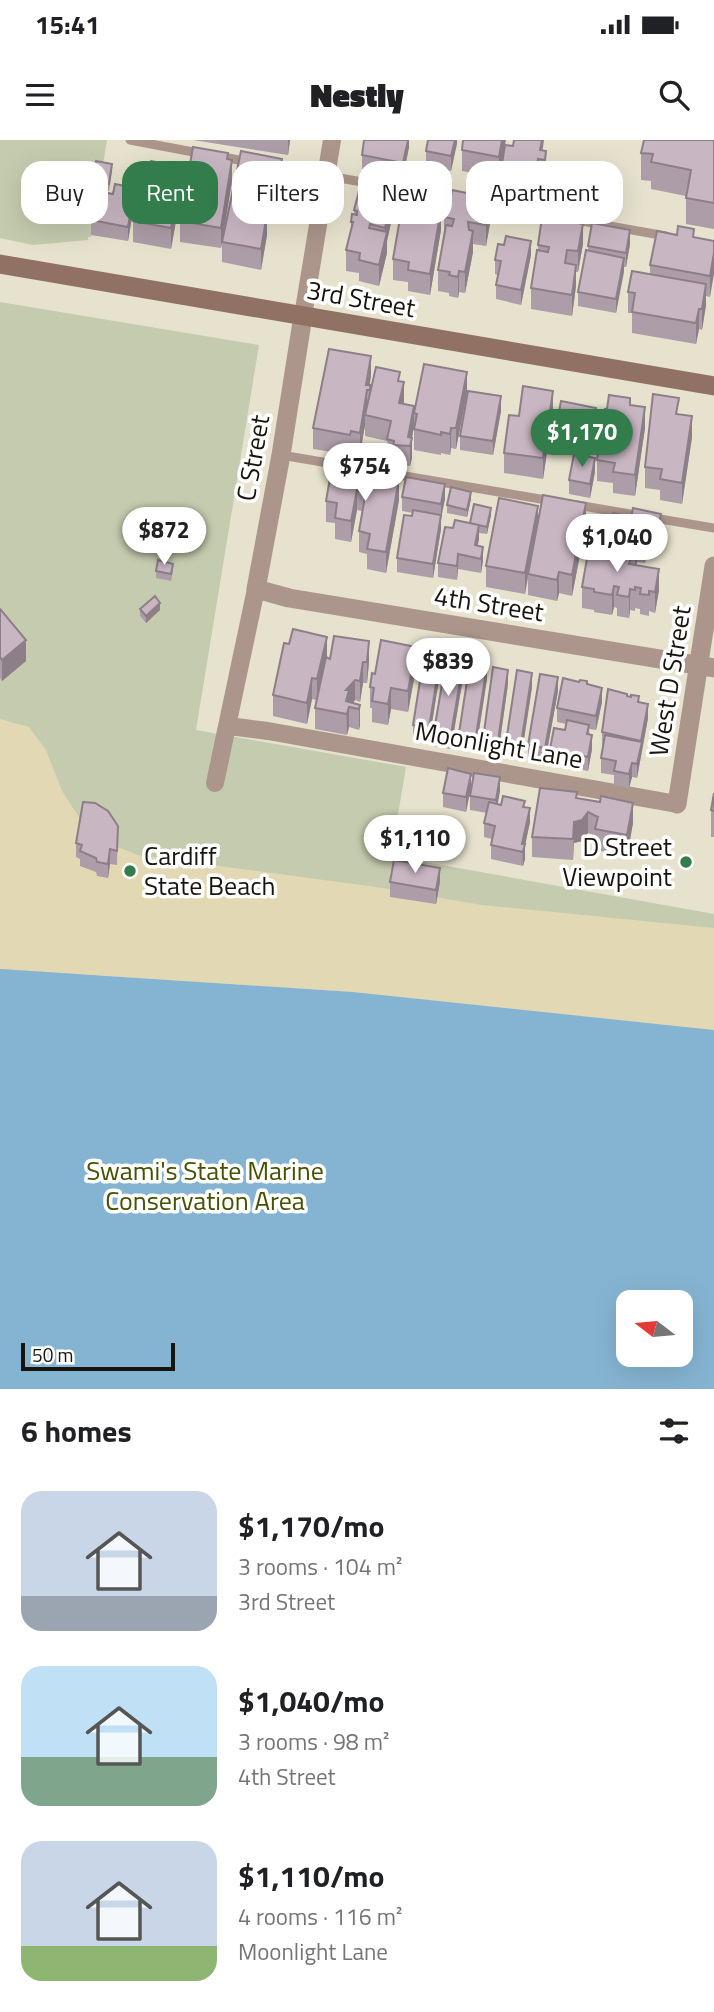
<!DOCTYPE html>
<html lang="en">
<head>
<meta charset="utf-8">
<style>
  :root { --surface:#fff; --page:#f2f2f2; --text:#202124; --muted:#757577; --accent:#327d4b }
  body { margin:0; font-family:"Titillium Web",sans-serif; background:var(--page); color:var(--text); height:100vh; display:flex; flex-direction:column; font-size:26px; white-space:nowrap }
  * { box-sizing:border-box; margin:0 }
  p { font-size:23px; color:var(--muted) }
  .icon { flex:none; width:38px; height:38px; fill:none; stroke:currentColor; stroke-width:2; stroke-linecap:round; stroke-linejoin:round }
  .map { position:relative; height:1249px; overflow:hidden }
  .side { display:flex; flex-direction:column; background:var(--surface); flex:1 }
  .side>* { flex:none }
  .top-card { position:absolute; left:21px; top:21px; width:672px; height:63px; display:flex; gap:14px }
  .needle { width:46px; rotate:286deg }
  .buttons { position:absolute; left:616px; top:1150px; display:grid; gap:14px }
  .buttons a { display:grid; place-items:center; width:77px; height:77px; border-radius:14px; background:var(--surface); box-shadow:0 7px 28px #0002; font-size:35px }
  .scale { position:absolute; left:21px; bottom:18px; width:154px; box-sizing:border-box; padding-left:7px; border:4px solid #17150e; border-top:0; font-size:19px; line-height:24px; white-space:nowrap; color:#17150e; -webkit-text-stroke:5px #fff; paint-order:stroke }
  .price { position:absolute; translate:-50% -60px; padding:0 16px; border-radius:24px; background:#fff; color:#222; font-size:23px; line-height:46px; filter:drop-shadow(0 2px 4px #0008) }
  .price::after { content:''; position:absolute; left:50%; top:42px; width:21px; height:16px; margin-left:-10px; background:inherit; clip-path:polygon(0 0,100% 0,50% 100%) }
  .price.selected { background:var(--accent); color:#fff }
  ul { padding:0; list-style:none }
  li { display:flex; align-items:center; gap:21px; height:175px; padding:0 21px }
  li span { display:grid; place-items:center; flex:none; width:196px; height:140px; border-radius:21px; color:#555 }
  li>.icon { margin-inline-start:auto }
  span .icon { width:84px; height:84px; fill:#fffc; stroke-width:1 }
  li b { font-size:30px }
  h2 { display:flex; justify-content:space-between; align-items:center; height:84px; padding:0 21px; font-size:30px }
  .tag { padding:0 24px; border-radius:21px; background:var(--surface); box-shadow:0 7px 28px #0002; font-size:24px; line-height:63px }
  .tag.selected { background:var(--accent); color:#fff }
  .status { display:flex; justify-content:space-between; align-items:center; height:49px; padding:0 35px; background:var(--surface); direction:ltr }
  .status svg { height:19px; fill:currentColor }
  header { display:flex; justify-content:space-between; align-items:center; height:91px; padding:0 21px; background:var(--surface); font-size:32px; font-weight:800 }
  .map>svg:first-child { display:block }
</style>
</head>
<body>
<div class="status"><b>15:41</b><svg viewBox="0 0 49 12"><path d="M0 12V9h3v3zM5 12V6h3v6zM10 12V3h3v9zM15 12V0h3v12zM26 1h20v11H26zM47 4h2v5h-2z"/></svg></div>
<header><svg class="icon" aria-label="menu" viewBox="0 0 24 24"><path d="M4 6h16M4 12h16M4 18h16"/></svg>Nestly<svg class="icon" aria-label="search" viewBox="0 0 24 24"><circle cx="10" cy="10" r="6"/><path d="M15 15l6 6"/></svg></header>
<div class="map">
<svg width="714" height="1249" viewBox="0 0 714 1249">
  <rect width="100%" height="100%" fill="#e6e2cd"/>
  <!-- green -->
  <path fill="#c4cbae" fill-rule="evenodd" d="M0,0H107L91,97H88V100L33,105L0,98Z
    M0,162L259,205L196,590L406,627L391,716L714,774V838L56,832L714,890V1249H0ZM628,1162H681V1214H628Z"/>
  <!-- sand -->
  <path fill="#e2d8b3" d="M0,579L29,587L46,610L62,651L92,697L138,715L383,748L482,765L714,788V890L353,852L0,829Z"/>
  <!-- water -->
  <path fill="#85b4d2" fill-rule="evenodd" d="M0,829L353,852L714,890V1249H0ZM628,1162H681V1214H628Z"/>
  <g fill="none" stroke-linecap="round" stroke-linejoin="round">
    <!-- service -->
    <path stroke="#ac968c" stroke-width="9" d="M130,0L204,14
      M218,16L249,22
      M273,26L462,60
      M480,63L666,96
      M281,315L552,361
      M577,365L714,388"/>
    <!-- minor -->
    <path stroke="#ac968c" stroke-width="18" d="M303,176L332,0
      M229,586L268,591L677,664
      M215,643L256,449"/>
    <!-- tertiary -->
    <path stroke="#ac968c" stroke-width="19" d="M303,176L281,315L256,449L289,458L714,528
      M677,664L714,426"/>
    <!-- secondary -->
    <path stroke="#917163" stroke-width="19" d="M0,124L714,246"/>
  </g>
  <!-- wall -->
  <path fill="#ad9da8" d="M193,0H290L288,15Z
    M409,0V7L403,37L362,29V15Z
    M457,0L451,31L426,26V11Z
    M714,0V89L686,84V56L651,49V41L641,40V13Z
    M505,5L546,11L545,35L538,34L533,61L499,56V37L462,31V10Z
    M241,11L282,40L277,63L250,57L248,71L267,95L261,130L222,122V102Z
    M228,20L232,41L221,108L180,102V81Z
    M112,31L109,51L93,49V42Z
    M146,46L182,47L171,109L133,102V81Z
    M130,57L133,72L128,101L91,95V80Z
    M375,58L391,83L387,101V113L379,146L359,141V133L346,131V110L351,91V82L354,74V70Z
    M424,66L441,90L430,155L408,151V142L393,140V119Z
    M444,77L491,78L486,106L473,104V112L465,153L459,152L458,158L449,156V153L438,151V130L444,97Z
    M677,95L714,101L710,157L706,156V165L702,190L699,189L696,204L632,193V173H628V152L650,134V125Z
    M583,104L578,132H576V146L572,176L531,169V148L538,110V105Z
    M630,104L626,127H624L616,173L578,166V152L588,111V106Z
    M531,115L521,165L496,159V145L498,135L495,134V120Z
    M371,236L369,245L370,252L400,241L403,264L414,287L412,298V318L410,326H393V321L387,320V301L365,296V285L360,314L351,312L350,315L313,309V288Z
    M467,253L456,309L451,308L450,315L441,313V315L414,310V273Z
    M630,265L645,288L635,356L613,353V343L597,341V320L607,269Z
    M501,271L493,315L460,310V296Z
    M553,272L543,339L504,333V313L519,276Z
    M679,274L692,297L682,364L660,360V350L645,348V327Z
    M596,282L591,308L587,307L586,314L566,310V303L556,301V287Z
    M332,327L399,360L386,433L367,429V414L359,412V391L362,371L357,370L351,402L335,399V383L326,382V361Z
    M595,332L590,358L569,354V340Z
    M402,357L445,359L441,375V389L433,438L397,432V418L413,373L402,371Z
    M471,359L467,377L447,373V365Z
    M633,368L661,388L657,407L648,405L645,423L637,422L636,426L659,450L655,473L649,471V476L640,474V469L635,468V471L630,470L629,478L617,476V468L614,467L612,475L594,472V470L582,468V447L587,420H585V405L626,390L621,415L623,416Z
    M491,375L487,394L479,393L478,406L483,421L481,433L458,429L457,440L438,437V423L453,388Z
    M538,379L586,384L572,456L559,453L557,461L528,455V439L525,454L486,447V426Z
    M156,431H173L171,441L156,438Z
    M0,469L26,521L2,541L0,538Z
    M140,469L160,470L146,483L140,476Z
    M289,504L330,519L369,522L367,543H363L360,562L355,560L353,563L360,565L359,590L349,587L347,595L315,589V568L316,560L312,559L307,584L273,576V555Z
    M416,528L408,572L391,569L388,585L372,582V568H370V547Z
    M440,533L429,602L413,600V585Z
    M463,538L451,609L434,606V591Z
    M487,539L476,610L459,608V593Z
    M508,544L498,615L483,613V599Z
    M587,544L602,562L596,590L589,589L592,609L588,631L550,623V609L565,590L566,584L557,582V568Z
    M532,547L521,619L506,616V602Z
    M558,551L545,622L528,619V605Z
    M627,557L639,562L648,578L637,638L632,637L629,648L614,645V635L601,633V618L603,607L602,606V592Z
    M471,634L466,672L443,667V653Z
    M500,651L497,664L525,667L530,682L525,705V719L523,726L491,719V705L492,699L484,697V683L487,673L470,670V656Z
    M714,653V697H711V670Z
    M577,658L633,683L627,716L595,710V696L588,693L582,701L574,703L573,720L532,717V697Z
    M118,686L117,725L110,724L108,738L97,736L96,732L80,726V719L76,717V703Z
    M390,742H440L436,764L390,757Z"/>
  <!-- shaded-wall -->
  <path fill="#8d7f88" d="M288,0H290L288,15Z
    M408,0H409V7L403,37V23Z
    M455,0H457V4L451,31V16Z
    M502,0H506L499,37V17Z
    M542,0H544L541,20L540,10Z
    M282,19V40L277,63V42Z
    M538,19V34L533,61V47Z
    M232,20V41L221,108V88Z
    M182,27V47L171,109V88Z
    M250,40V60L244,91V70Z
    M133,58V72L128,101V87Z
    M491,58V78L486,106V85Z
    M391,62V83L387,101V113L379,146V125L385,100V88Z
    M441,69V90L430,155V134Z
    M267,74V95L261,130V109Z
    M583,84V104L578,132V111Z
    M630,90V104L626,127V113Z
    M473,91V112L465,153V132Z
    M531,101V115L521,165V150Z
    M714,113V134L710,157V136Z
    M624,118V132L616,173V159Z
    M576,125V146L572,176V155Z
    M459,131V152L458,158V137Z
    M706,144V165L702,190V169Z
    M699,169V189L696,204V183Z
    M371,216V236L369,250H367V270L365,275V285L360,314V293Z
    M467,232V253L456,309V288Z
    M404,242V263L399,284V263Z
    M553,251V272L543,339V318Z
    M501,256V271L493,315V301Z
    M414,266V287L410,306L408,297Z
    M645,267V288L635,356V335Z
    M596,268V282L591,308V294Z
    M692,276V297L682,364V343Z
    M451,288V308L450,315V294Z
    M587,293V307L586,314V300Z
    M412,298V318L410,326V306Z
    M595,318V332L590,358V344Z
    M399,339V360L386,433V412Z
    M445,344V359L441,379V364Z
    M357,350V370L351,402V381Z
    M471,352V359L467,377V370Z
    M586,363V384L572,456V435Z
    M538,366V387L528,434L525,454V433Z
    M491,368V375L487,394V387Z
    M661,374V388L657,407V393Z
    M441,375V389L433,438V424Z
    M626,376V390L619,427V412Z
    M479,385V399L475,419V405Z
    M648,391V405L645,423V409Z
    M483,407V421L481,433V419Z
    M637,407V422L635,433V419Z
    M458,414V429L457,440V426Z
    M659,429V450L655,473V452Z
    M559,432V453L557,461V440Z
    M614,446V467L612,475V455Z
    M630,449V470L629,478V457Z
    M160,463V470L146,483V476Z
    M327,497V517L317,560V539Z
    M26,500V521L2,541V520Z
    M369,501V522L367,543V522Z
    M416,507V528L408,572V551Z
    M440,519V533L429,602V588Z
    M363,522V543L360,562V541Z
    M463,524V538L451,609V594Z
    M487,525V539L476,610V596Z
    M508,530V544L498,615V601Z
    M532,533V547L521,619V604Z
    M558,537V551L545,622V608Z
    M312,538V559L307,584V563Z
    M355,540V560L349,568V587L347,595L346,550Z
    M391,548V569L388,585V564Z
    M602,548V562L596,590V576Z
    M648,564V578L637,638V624L641,607V601Z
    M360,565V586L359,590V569Z
    M592,595V609L588,631V617Z
    M632,623V637L629,648V634Z
    M471,634V648L466,672V657Z
    M500,637V651L496,674V660Z
    M633,663V683L627,716V695Z
    M530,668V682L525,705V719L523,726L522,704Z
    M588,672V693L582,701L574,703L573,720L574,682Z
    M110,709V724L108,738V724Z
    M440,728V742L436,764V750Z"/>
  <!-- building -->
  <path fill="#c9b6c3" stroke="#8d7f88" stroke-width="2" d="M364,0H408L403,23L362,15Z
    M428,0H455L451,16L426,11Z
    M463,0H502L499,17L462,10Z
    M514,0H542L540,10L546,11L545,20L538,19L533,47L499,42L505,5L513,6Z
    M644,0H714V63L686,58L691,30L651,22L653,14L641,13Z
    M193,7L228,13L227,19L232,20L221,88L180,81Z
    M241,11L282,19L277,42L248,36L247,39L250,40L244,70L267,74L261,109L222,102Z
    M96,21L112,24L109,44L93,42Z
    M151,21L182,27L171,88L133,81L140,45L146,46Z
    M115,44L130,47L128,57L133,58L128,87L91,80L97,51L113,54Z
    M452,50L491,58L486,85L468,82L469,90L473,91L465,132L459,131L458,137L449,135L450,132L438,130L446,85L452,86L454,79L444,77L445,73L448,74Z
    M359,51L375,54L374,58L391,62L385,88L370,84L369,88L387,92L379,125L359,120L360,113L346,110L353,82H351L352,74L357,75V71L354,70Z
    M404,55L424,58L423,66L441,69L430,134L408,130L409,122L393,119Z
    M542,77L583,84L578,111L567,110L565,123L576,125L572,155L531,148L537,110L548,112L549,107L538,105Z
    M592,83L630,90L626,113L588,106Z
    M678,86L694,89L693,97L714,101V113L710,136L650,125L657,91L677,95Z
    M506,96L531,101L521,150L496,145L501,121L495,120L498,104L504,105Z
    M586,110L624,118L616,159L578,152Z
    M632,131L706,144L702,169H699L696,183L632,172L635,153L628,152Z
    M329,209L371,216L366,245H370V250H367L360,293L351,291L350,295L313,288Z
    M424,224L467,232L456,288H451L450,294L441,292V295L414,289L417,274L414,273Z
    M376,227L400,232L398,241L404,242L399,263L414,266L408,297L412,298L410,306L393,305L394,301L387,299L391,281L365,275Z
    M523,246L553,251L543,318L504,313L509,275L519,276Z
    M468,251L501,256L493,301L460,296Z
    M653,254L679,258L676,274L692,276L682,343L660,339L662,329L645,327Z
    M609,255L630,258V265L645,267L635,335L613,332L615,323L597,320L605,269H607Z
    M561,261L596,268L591,294L587,293L586,300L566,296L568,289L556,287Z
    M574,314L595,318L590,344L569,340Z
    M332,327L399,339L386,412L367,409L370,394L359,391L366,351L357,350L351,381L335,378L337,363L326,361Z
    M406,337L445,344L441,364L402,357Z
    M451,347L471,352L467,370L447,365Z
    M543,355L586,363L572,435L559,432L557,440L528,434Z
    M499,358L538,366L525,433L486,426Z
    M474,364L491,368L487,387L470,383Z
    M633,368L661,374L657,393L648,391L645,409L637,407L635,419L630,418L631,417L623,416L628,388L641,391L629,387Z
    M413,370L441,375L433,424L397,418L404,375L412,376Z
    M613,373L626,376L619,412L585,405L589,383L606,386V384L610,385Z
    M455,380L479,385L475,405L483,407L481,419L458,414L457,426L438,423L445,387L453,388Z
    M589,407L619,412L618,415L631,417L629,424L659,429L655,452L649,451V455L640,454L641,448L635,447V450L630,449L629,457L617,455L619,447L614,446L612,455L594,452V449L582,447Z
    M158,420L173,424L171,434L156,431Z
    M155,456L160,463L146,476L140,469Z
    M0,469L26,500L2,520L0,517Z
    M293,489L327,497L317,539L312,538L307,563L273,555L284,503L289,504Z
    M334,496L369,501L367,522H363L360,541L355,540L346,550H349L346,561L360,565L359,569L349,567L347,574L315,568L326,517L330,519Z
    M381,500L416,507L408,551L391,548L388,564L372,561L374,548L370,547L372,533L375,534Z
    M424,516L440,519L429,588L413,585Z
    M446,521L463,524L451,594L434,591Z
    M470,522L487,525L476,596L459,593Z
    M493,527L508,530L498,601L483,599Z
    M517,530L532,533L521,604L506,602Z
    M540,534L558,537L545,608L528,605Z
    M563,538L579,542L580,540L587,541V544L602,548L596,576L557,568Z
    M608,549L627,554V556L631,557V555L639,556L638,562L648,564L641,601L602,592Z
    M567,580L589,585L587,594L592,595L588,617L550,609L554,588L565,590Z
    M605,595L642,602L637,624L632,623L629,634L614,631L616,621L601,618Z
    M448,628L471,634L466,657L443,653Z
    M474,633L500,637L496,660L470,656Z
    M540,648L577,652L576,658L600,662L601,656L633,663L627,695L595,689L598,677L588,672L582,680L574,682L573,699L532,697Z
    M714,653V671L711,670Z
    M503,656L525,661L523,667L530,668L522,704H525L523,712L491,705L495,686L484,683L489,662L501,665Z
    M83,662L95,663L108,671L118,686L117,711L110,709L108,724L97,722L96,718L80,711L82,705L76,703Z
    M394,720L440,728L436,750L390,742Z"/>
  <!-- markers -->
  <g fill="#327d4b" stroke="#fff" stroke-width="2.5">
    <circle cx="686" cy="722" r="7"/>
    <circle cx="130" cy="731" r="7"/>
  </g>
  <g text-anchor="middle" stroke-width="7" stroke-linejoin="round" paint-order="stroke">
    <!-- street labels -->
    <g font-size="26" fill="#17150e" stroke="#fff">
      <text transform="translate(361 159) rotate(10)" y="9">3rd Street</text>
      <text transform="translate(253 318) rotate(-80)" y="9">C Street</text>
      <text transform="translate(489 464) rotate(9)" y="9">4th Street</text>
      <text transform="translate(670 541) rotate(-81)" y="9">West D Street</text>
      <text transform="translate(499 605) rotate(10)" y="9">Moonlight Lane</text>
    </g>
    <!-- poi labels -->
    <g font-size="26" fill="#17150e" stroke="#fff" text-anchor="end">
      <text x="672" y="716">D Street<tspan x="672" dy="30">Viewpoint</tspan></text>
      <text x="144" y="725" text-anchor="start">Cardiff<tspan x="144" dy="30">State Beach</tspan></text>
    </g>
    <!-- park labels -->
    <g font-size="26" fill="#465200" stroke="#fff">
      <text x="205" y="1040">Swami's State Marine<tspan x="205" dy="30">Conservation Area</tspan></text>
    </g>
  </g>
</svg>
<div class="buttons">
<a><svg class="needle" viewBox="-14 -14 28 28"><path d="M0-13l5 13h-10z" fill="#e53935"/><path d="M0 13l5-13h-10z" fill="#757577"/></svg></a>
</div>
<div class="scale">50 m</div>
<b class="price selected" style="left:582px;top:329px">$1,170</b>
<b class="price" style="left:365px;top:363px">$754</b>
<b class="price" style="left:164px;top:427px">$872</b>
<b class="price" style="left:617px;top:434px">$1,040</b>
<b class="price" style="left:448px;top:558px">$839</b>
<b class="price" style="left:415px;top:735px">$1,110</b>
<div class="top-card">
<a class="tag">Buy</a>
<a class="tag selected">Rent</a>
<a class="tag">Filters</a>
<a class="tag">New</a>
<a class="tag">Apartment</a>
</div>
</div>
<section class="side">
<h2>6 homes<svg class="icon" aria-label="filters" viewBox="0 0 24 24"><path d="M4 7h16M4 17h16"/><circle cx="9" cy="7" r="2"/><circle cx="15" cy="17" r="2"/></svg></h2>
<ul>
<li><span style="background:linear-gradient(#c9d6e8 75%,#9aa5b1 0)"><svg class="icon" aria-label="home" viewBox="0 0 24 24"><path d="M3 11l9-7 9 7M6 9v11h12V9"/></svg></span><div><b>$1,170/mo</b><p>3 rooms · 104 m²</p><p>3rd Street</p></div></li>
<li><span style="background:linear-gradient(#bfe0f5 65%,#7fa58c 0)"><svg class="icon" aria-label="home" viewBox="0 0 24 24"><path d="M3 11l9-7 9 7M6 9v11h12V9"/></svg></span><div><b>$1,040/mo</b><p>3 rooms · 98 m²</p><p>4th Street</p></div></li>
<li><span style="background:linear-gradient(#c9d6e8 75%,#8fb573 0)"><svg class="icon" aria-label="home" viewBox="0 0 24 24"><path d="M3 11l9-7 9 7M6 9v11h12V9"/></svg></span><div><b>$1,110/mo</b><p>4 rooms · 116 m²</p><p>Moonlight Lane</p></div></li>
</ul>
</section>
</body>
</html>
